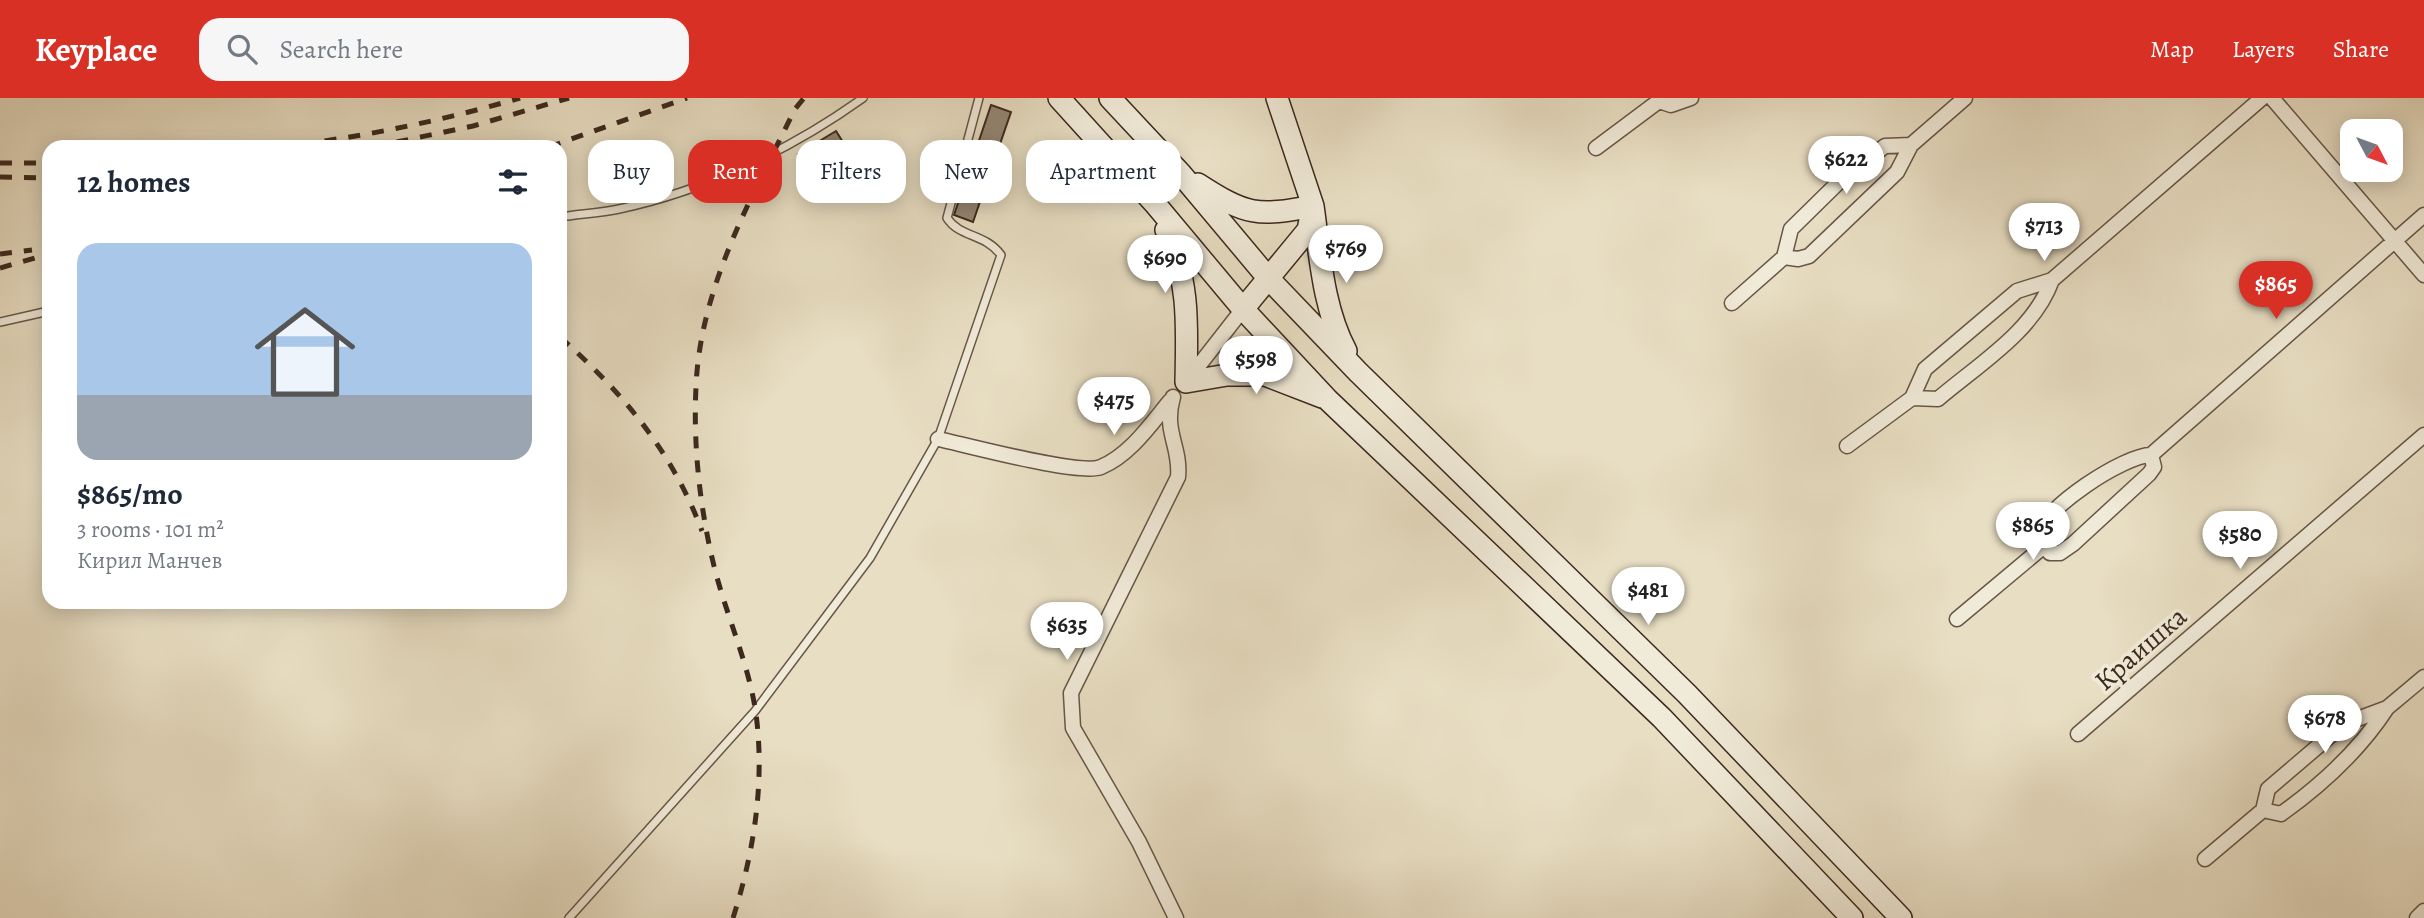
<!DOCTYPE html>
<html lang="en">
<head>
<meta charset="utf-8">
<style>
  :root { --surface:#fff; --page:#f6f6f7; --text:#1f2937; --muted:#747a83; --accent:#d93025 }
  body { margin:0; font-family:Alegreya,serif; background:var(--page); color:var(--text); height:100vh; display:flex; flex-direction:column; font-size:26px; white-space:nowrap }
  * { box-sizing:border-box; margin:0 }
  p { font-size:23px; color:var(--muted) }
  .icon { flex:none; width:38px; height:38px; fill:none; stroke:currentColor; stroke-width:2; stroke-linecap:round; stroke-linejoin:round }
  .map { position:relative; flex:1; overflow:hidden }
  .sheet { position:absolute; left:42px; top:42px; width:525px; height:469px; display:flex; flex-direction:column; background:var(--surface); border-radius:21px; box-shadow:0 4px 18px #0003 }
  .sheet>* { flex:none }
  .banner { position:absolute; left:588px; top:42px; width:665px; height:63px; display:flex; gap:14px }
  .needle { width:46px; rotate:131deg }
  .fabs { position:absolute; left:2340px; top:21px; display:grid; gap:14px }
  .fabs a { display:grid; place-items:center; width:63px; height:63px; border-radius:14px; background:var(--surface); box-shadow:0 4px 18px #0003; font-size:35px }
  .price { position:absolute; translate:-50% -60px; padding:0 16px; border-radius:24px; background:#fff; color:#222; font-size:23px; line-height:46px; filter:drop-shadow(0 2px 4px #0008) }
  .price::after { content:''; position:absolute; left:50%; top:42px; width:21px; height:16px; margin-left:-10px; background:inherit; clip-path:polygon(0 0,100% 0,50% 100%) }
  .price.current { background:var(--accent); color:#fff }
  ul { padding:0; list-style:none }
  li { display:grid; align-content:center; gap:14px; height:371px; padding:0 35px }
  li span { display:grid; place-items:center; height:217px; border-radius:21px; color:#555 }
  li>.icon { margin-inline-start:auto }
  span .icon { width:126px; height:126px; fill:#fffc; stroke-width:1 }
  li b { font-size:30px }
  h2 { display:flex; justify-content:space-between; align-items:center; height:84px; padding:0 35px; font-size:30px }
  .pill { padding:0 24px; border-radius:21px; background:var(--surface); box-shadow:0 4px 18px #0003; font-size:24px; line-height:63px }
  .pill.current { background:var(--accent); color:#fff }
  header { display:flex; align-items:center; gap:42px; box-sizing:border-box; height:98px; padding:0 35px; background:var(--accent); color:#fff }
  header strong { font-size:33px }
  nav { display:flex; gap:38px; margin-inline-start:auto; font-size:24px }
  .search { width:490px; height:63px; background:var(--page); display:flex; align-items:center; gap:18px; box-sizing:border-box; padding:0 24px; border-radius:21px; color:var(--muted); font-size:26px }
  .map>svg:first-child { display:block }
</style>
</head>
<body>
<header>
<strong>Keyplace</strong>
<div class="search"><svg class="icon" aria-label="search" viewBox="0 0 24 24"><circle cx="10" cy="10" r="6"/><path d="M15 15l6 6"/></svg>Search here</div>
<nav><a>Map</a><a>Layers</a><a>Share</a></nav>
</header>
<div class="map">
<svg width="2424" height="820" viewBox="0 0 2424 820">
  <rect width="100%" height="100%" fill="#e8dec3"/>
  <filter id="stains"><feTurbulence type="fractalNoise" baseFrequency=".00286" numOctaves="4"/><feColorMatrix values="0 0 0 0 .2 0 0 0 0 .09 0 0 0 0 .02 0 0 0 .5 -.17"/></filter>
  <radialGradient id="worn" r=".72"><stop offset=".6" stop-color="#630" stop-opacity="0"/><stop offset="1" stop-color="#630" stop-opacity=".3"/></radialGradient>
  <!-- building -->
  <path fill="#958774" stroke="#3c281e" stroke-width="2" d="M991,7L1011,14L973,124L954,117Z
    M836,33L853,60L815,84L798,56Z"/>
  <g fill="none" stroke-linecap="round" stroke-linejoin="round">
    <!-- lane casing -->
    <g stroke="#675647" stroke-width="10">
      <path id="lane" d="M560,119C579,116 600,115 619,111C705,93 792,51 863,0
        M0,224L49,213
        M569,820L755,613L870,460L938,341L1001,157C985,135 960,140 947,120L979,0"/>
    </g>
    <!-- street casing -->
    <g stroke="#675647" stroke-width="17">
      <path id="street" d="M2272,0L2424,177
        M1659,3L1671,7L1691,0
        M1596,50L1659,3
        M1784,159L1798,161L1809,158L1897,74L1911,47
        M1732,205L1784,159L1791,131L1844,79L1885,48L1911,47L1965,0
        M1186,284L1243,211
        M1173,299C1163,334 1181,348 1178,379L1071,595L1073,630L1139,744L1176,820
        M1912,300L1938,301C1979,266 2034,233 2052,182
        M938,341C967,347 1080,378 1101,369C1130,357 1151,326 1170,303
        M1847,348L1912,300L1925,271L2017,193L2052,182L2262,0
        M2151,357L2154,369L2149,376L2073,446L2060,455H2050L2037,438C2042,411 2124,357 2151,357L2424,117
        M1957,521L2043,449
        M2078,636L2424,337
        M2263,712L2281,716C2323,686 2359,653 2387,610
        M2205,761L2263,712L2268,691L2344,626L2387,610L2424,579
        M2417,820L2424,813"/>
    </g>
    <!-- secondary casing -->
    <g stroke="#3c281e" stroke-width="24">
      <path id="secondary" d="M1059,0L1156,107L1243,211L1327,301L1662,620L1852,820
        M1110,0L1181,76L1269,181L1358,274L1687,596L1901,820
        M1198,86C1246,117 1257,119 1313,108C1320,157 1323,210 1346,253
        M1166,132C1190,185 1187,227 1186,284L1227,277H1265L1322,299
        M1243,211L1308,132L1313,108L1277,0"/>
    </g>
    <!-- lane -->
    <use href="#lane" stroke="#f0ead8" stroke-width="7"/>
    <!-- street -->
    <use href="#street" stroke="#f0ead8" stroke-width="14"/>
    <!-- secondary -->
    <use href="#secondary" stroke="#f0ead8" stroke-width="21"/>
    <!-- rail -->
    <path stroke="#3c281e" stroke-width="5" stroke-dasharray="12 12" stroke-linecap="butt" d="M277,49C359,40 441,23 520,0
      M373,49L473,28L569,0
      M549,49L687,0
      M0,65H49
      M0,79L49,80
      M0,156L32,152
      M0,170L49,156
      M560,239C623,295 672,353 702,433
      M733,820C754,754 765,685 756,616C749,566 726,517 714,468C700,411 693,348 696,289C700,189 752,99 795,11L804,0"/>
  </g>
  <g text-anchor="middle" stroke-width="7" stroke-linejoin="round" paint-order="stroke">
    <!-- street labels -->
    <g font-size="28" fill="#3c281e" stroke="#f0ead8">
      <text transform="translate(2140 550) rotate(-41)" y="10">Краишка</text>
    </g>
  </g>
  <rect width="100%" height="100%" filter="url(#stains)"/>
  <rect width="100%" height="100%" fill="url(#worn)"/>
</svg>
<div class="fabs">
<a><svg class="needle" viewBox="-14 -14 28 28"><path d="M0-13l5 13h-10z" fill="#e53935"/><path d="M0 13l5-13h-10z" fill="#747a83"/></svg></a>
</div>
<b class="price" style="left:1846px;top:98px">$622</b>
<b class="price" style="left:2044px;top:165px">$713</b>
<b class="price" style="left:1346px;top:187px">$769</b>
<b class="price" style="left:1165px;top:197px">$690</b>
<b class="price current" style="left:2276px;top:223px">$865</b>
<b class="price" style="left:1256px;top:298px">$598</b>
<b class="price" style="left:1114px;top:339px">$475</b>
<b class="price" style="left:2033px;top:464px">$865</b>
<b class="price" style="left:2240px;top:473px">$580</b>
<b class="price" style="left:1648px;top:529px">$481</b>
<b class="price" style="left:1067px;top:564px">$635</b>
<b class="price" style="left:2325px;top:657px">$678</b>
<div class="banner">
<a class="pill">Buy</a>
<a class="pill current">Rent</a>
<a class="pill">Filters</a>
<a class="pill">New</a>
<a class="pill">Apartment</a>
</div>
<section class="sheet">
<h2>12 homes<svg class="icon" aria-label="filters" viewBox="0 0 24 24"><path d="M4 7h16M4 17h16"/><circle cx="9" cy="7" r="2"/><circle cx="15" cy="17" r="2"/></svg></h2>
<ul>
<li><span style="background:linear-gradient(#a9c7e8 70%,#9aa5b1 0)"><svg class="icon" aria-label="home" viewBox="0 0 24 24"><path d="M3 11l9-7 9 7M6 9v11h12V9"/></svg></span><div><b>$865/mo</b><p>3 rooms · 101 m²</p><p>Кирил Манчев</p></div></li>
</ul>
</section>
</div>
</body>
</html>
